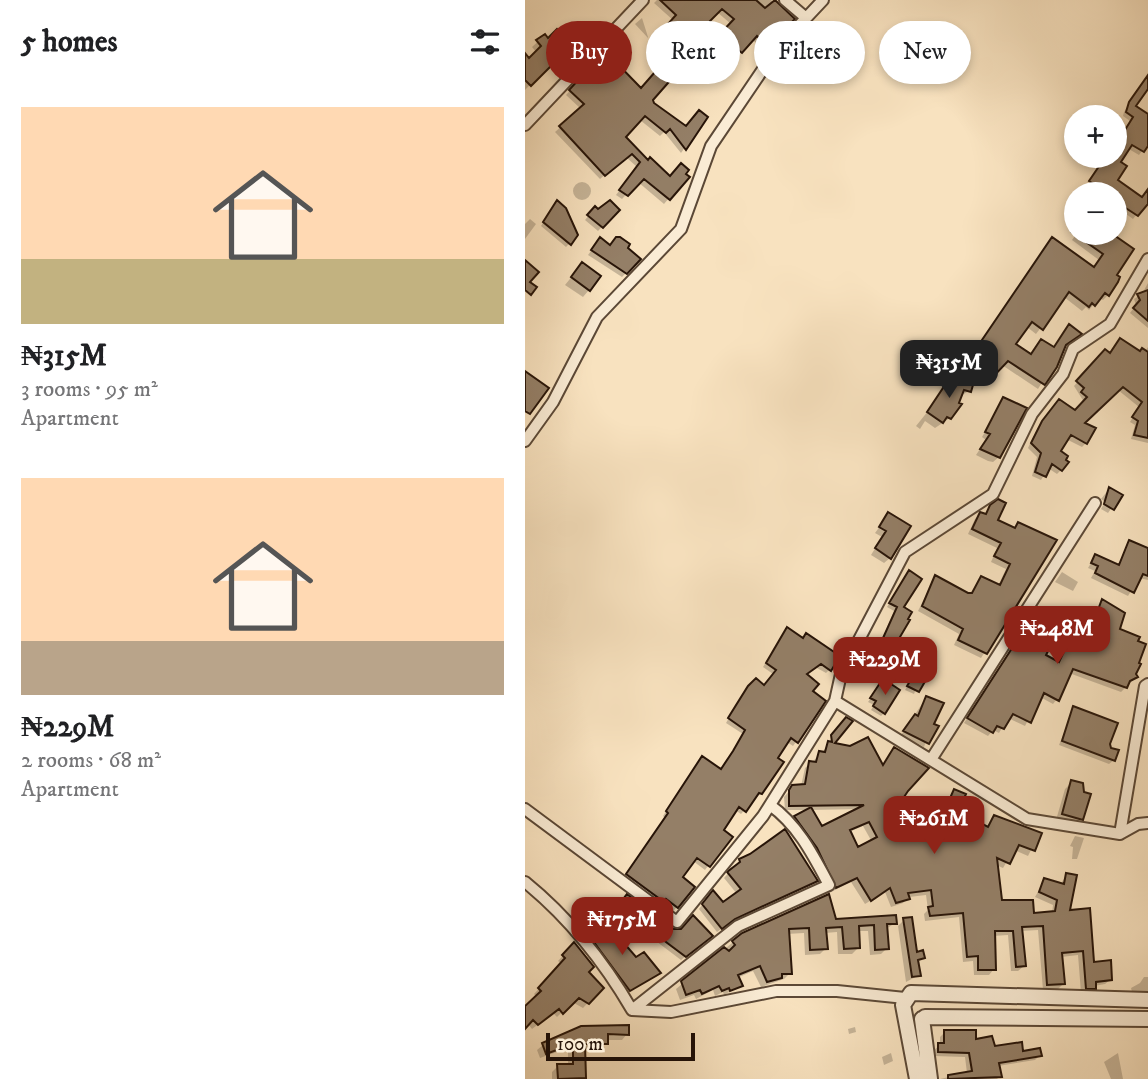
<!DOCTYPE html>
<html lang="en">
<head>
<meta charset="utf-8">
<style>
  :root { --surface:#fff; --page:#f6f6f6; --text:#202124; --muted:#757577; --accent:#8f2418 }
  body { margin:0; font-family:"IM FELL DW Pica",serif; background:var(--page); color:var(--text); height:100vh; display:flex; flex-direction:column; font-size:26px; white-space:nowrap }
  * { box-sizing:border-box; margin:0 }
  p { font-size:23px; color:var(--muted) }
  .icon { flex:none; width:38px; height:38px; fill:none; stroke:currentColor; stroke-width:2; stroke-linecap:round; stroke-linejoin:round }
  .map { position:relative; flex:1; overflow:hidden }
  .panel { display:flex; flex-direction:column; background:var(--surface); width:525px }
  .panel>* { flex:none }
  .guide { position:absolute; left:21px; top:21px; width:497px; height:63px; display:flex; gap:14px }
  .buttons { position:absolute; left:539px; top:105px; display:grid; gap:14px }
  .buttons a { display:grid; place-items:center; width:63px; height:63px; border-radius:50%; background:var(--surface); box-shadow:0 4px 10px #0003; font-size:35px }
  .scale { position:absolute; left:21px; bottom:18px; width:149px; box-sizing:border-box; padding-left:7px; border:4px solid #271408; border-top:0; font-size:19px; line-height:24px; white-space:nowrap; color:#271408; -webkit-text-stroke:5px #faecd5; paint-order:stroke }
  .price { position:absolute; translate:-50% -60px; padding:0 16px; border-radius:14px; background:var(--accent); color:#fff; font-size:23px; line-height:46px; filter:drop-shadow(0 2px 4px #0008) }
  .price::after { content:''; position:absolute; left:50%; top:42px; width:21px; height:16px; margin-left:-10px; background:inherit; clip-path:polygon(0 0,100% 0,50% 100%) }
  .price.active { background:#222; color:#fff }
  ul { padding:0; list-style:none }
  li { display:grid; align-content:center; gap:14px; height:371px; padding:0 21px }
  li span { display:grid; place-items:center; height:217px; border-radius:0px; color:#555 }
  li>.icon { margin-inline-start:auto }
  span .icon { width:126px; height:126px; fill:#fffc; stroke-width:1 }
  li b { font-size:30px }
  h2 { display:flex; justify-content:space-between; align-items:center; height:84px; padding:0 21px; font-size:30px }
  .chip { padding:0 24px; border-radius:32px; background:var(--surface); box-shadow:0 4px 10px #0003; font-size:24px; line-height:63px }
  .chip.active { background:var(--accent); color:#fff }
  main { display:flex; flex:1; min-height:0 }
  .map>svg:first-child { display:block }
</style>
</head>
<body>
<main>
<section class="panel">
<h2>5 homes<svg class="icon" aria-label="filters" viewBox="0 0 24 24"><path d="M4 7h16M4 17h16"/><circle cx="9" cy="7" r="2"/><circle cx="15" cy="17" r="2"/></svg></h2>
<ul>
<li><span style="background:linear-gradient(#ffd9b3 70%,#c2b280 0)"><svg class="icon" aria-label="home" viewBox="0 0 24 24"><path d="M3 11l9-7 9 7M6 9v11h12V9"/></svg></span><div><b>₦315M</b><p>3 rooms · 95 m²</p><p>Apartment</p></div></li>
<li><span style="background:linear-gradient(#ffd9b3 75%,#b9a48a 0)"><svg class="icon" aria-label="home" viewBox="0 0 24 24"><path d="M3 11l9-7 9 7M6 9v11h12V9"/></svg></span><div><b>₦229M</b><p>2 rooms · 68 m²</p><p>Apartment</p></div></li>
</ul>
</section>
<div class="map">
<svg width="623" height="1079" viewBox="0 0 623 1079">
  <rect width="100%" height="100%" fill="#f8e2bf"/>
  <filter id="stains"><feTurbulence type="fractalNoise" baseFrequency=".00286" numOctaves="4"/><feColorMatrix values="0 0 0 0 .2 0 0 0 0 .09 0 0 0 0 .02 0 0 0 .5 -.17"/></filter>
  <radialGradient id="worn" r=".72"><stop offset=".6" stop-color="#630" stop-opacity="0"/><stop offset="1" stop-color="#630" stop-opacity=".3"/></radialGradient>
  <!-- shadow -->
  <path fill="#0003" fill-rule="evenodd" d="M132,0H246L267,19L237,49L227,39L212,56L192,40L206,24L192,12L175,29L183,37L155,66L133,46L144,35L139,31L149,21L129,3Z
    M117,18L123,37V38L110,24Z
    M19,36L34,55L0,90V56L4,60L12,53L7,47Z
    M80,54L128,104L161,128L181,117L156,153L139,132L135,136L115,120L99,137L123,163L145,178L158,175L162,177L139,204L113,182L97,199L91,195L112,167L101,157L75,179L30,132L56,109L41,95Z
    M623,86L608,106L623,116V143L614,155L602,148L593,162L591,180L617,199L623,193V200L608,219L590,206V194H574L562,186L583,156H590V146L605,121L598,116L599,112L615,87Z
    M48 191a9 9 0 1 1 18 0a9 9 0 1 1-18 0Z
    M29,206L45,243L41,247L16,226Z
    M70,208L73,211L93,210L73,231L60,220Z
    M5,219L11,224L0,239V224Z
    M552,233H583L607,249L590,275L593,278L583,295L578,300L574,298L564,310L561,307L557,311L539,297L511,334L502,327L489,345L505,355L516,341L528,349L539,346L513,389L477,365L460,383L439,368L523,244L568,268L574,260L547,240Z
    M71,244L100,249L114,260L97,277L63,255Z
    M57,264L64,290L58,297L40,285Z
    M623,283V328L605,313L611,305L609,299L617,294Z
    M623,347V443L606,439L610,425L605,422L614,407L593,390L558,423L561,443L557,447L541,439L534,452L536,470L532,474L523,468L516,480L507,476L512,457L503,448L513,427L530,406L550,412L559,402L549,386L580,351L584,354L614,353L620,352Z
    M428,380L444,391L435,396L425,418L410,428L400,421L395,429L391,426Z
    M479,399L474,457L468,462L463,461L451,455L461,440L457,437Z
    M584,489L595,496L583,513L576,509L580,502L576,499Z
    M466,507L471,521L488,529L493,524L530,541L456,658L429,645L434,634L393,611L410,577L445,595L456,578L473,586L481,569L466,562L472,548L443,534L450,519L455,514L459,516Z
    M364,514L365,558L359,563L346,555L357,537L350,533Z
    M605,542L623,549V580L614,578L603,596L566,578L570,571L563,568L570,556L592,566Z
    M537,572L553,582L548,591L530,582Z
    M381,576L369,643L403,661L389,694L380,690L389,675L352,651L369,611L362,607Z
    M577,601L592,630L611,677L596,692L544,673L532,699L528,704L515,697L500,726L483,718L474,733L468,730L463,736L439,723L496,634L505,629L515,614L518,656L533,663L551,631L562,635Z
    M259,633L304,670L301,673L290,667L280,675L285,691L299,701L271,742L268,746L262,742L236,793L216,814L210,810L197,830L205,837L183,866L180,870L168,861L156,878L152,907L148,911L136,902L133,905L98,878L140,818L138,816L173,762L195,771L204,757L218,734L201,723L219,692L231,680L239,687L248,674L238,667Z
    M355,685L359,713L356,716L346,710L349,705L343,702Z
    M401,698L407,725L399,747L376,735Z
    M549,708L591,724L584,749L589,760L584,764L534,745Z
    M316,725L307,744L357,766L370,749L381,789L370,807L388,817L413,823L430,791L418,841L436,840L448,822L461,828L469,817L514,834L503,856L489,850L478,868L471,865L475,902L507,915L527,913L528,905L510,897L520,880L535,885L542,874L543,912L567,964L586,979L580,984L569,986L564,993H556L553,955L536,957L538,984L533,989L518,990L513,930L496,931L499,966L493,971H486L483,935L468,936L469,969L464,975H449L448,961L438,962L434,917L400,921L399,914L403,910L401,895L384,897L378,903L366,907L360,892L340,904L326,882L306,892L288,853L265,822L283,810H260L259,797L268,787L276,786L280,768L297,753ZM334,809L296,829L285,810ZM338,826L347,842L333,849L324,832Z
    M547,782L557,819L550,826L531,820L540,789Z
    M550,836L559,838L552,859H547L548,847L545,846Z
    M215,860L291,881L204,923L192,932L174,909L184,896L198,904L212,894L199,878Z
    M98,900L147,930L182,939L156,960L91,911Z
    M379,920L391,954L398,957L392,963L394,975L381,982L373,926Z
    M310,921L370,923L361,929L362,948L356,954L345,955L343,931H332L333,948L327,954H313L312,932L300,933L301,948L295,954L280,955L279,933L262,934L265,973L259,979L236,987L228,971L212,978L216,985L199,995L198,992L190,996L188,990L171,999L169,995L155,1000L151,989L218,934Z
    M65,924L111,959L134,973L100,994L57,935Z
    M49,944L62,973L77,988L58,1008L47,1002L32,1017L28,1013L7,1029L3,1024L0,1027V1009L12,997L9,994L37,964L33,961Z
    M619,977H623V991L607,992L606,988L615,983Z
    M330,1027L331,1032L324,1034L323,1029Z
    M57,1028L102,1034L97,1040H82L76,1049H59V1079H27V1072L33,1066H43V1048L15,1058L12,1050L18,1045Z
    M420,1032L469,1048L515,1055L510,1060L473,1066L475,1076L472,1079H415L442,1073L440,1057L409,1056V1050L415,1045V1037Z
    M366,1053L368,1061L359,1065L357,1057Z
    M593,1053L598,1079H586L579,1062Z"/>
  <!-- building -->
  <path fill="#947f67" stroke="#271408" stroke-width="2" fill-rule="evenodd" d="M135,0H231L240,8L250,0L270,19L242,46L232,36L217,53L194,35L209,19L197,9L177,29L185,37L160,63L136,40L146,30L142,25L151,15Z
    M32,29L45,42L34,52L37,55L6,86L0,80V53L4,58L16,46L11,40L20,34L23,38Z
    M80,51L116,88L137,64L150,75L128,100L129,103L161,126L174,110L183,117L161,150L145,129L141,133L120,116L101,137L123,160L125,157L145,176L156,163L164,170L161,174L165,177L145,200L119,179L103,196L94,190L115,162L107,154L80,176L34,126L59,104L44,90Z
    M623,75V89L611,106L623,114V146L619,152L607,145L596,162L602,166L593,180L617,197L623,189V204L613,216L590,201V194H575L578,191L564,181L581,156H590V146L608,117L601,112L604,102Z
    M32,200L41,208L53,235L46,245L18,222Z
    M85,200L95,210L78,228L62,215L70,206L73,209Z
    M548,233H586L609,249L592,275L595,277L593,282L584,296L580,293L570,306L567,303L564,307L544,292L518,330L507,322L491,344L506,354L516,339L529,347L544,324L557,334L541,345L532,367L520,385L483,361L466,379L442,362L527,237L569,267L578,254Z
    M75,237L85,245L91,237H95L105,244L103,248L116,259L102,274L66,250Z
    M0,260L14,272L5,282L12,287L6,295L0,290Z
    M57,262L76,276L65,291L46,277Z
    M623,290V321L608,308L615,300L612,294Z
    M595,338L615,351L617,348L623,352V438L609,435L613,421L607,417L617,402L598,387L560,423L571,428L562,444L546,435L536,451L543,456L541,460L544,462L537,471L527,464L521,477L510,472L516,453L506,443L517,421L534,399L550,410L562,397L556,392L559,388L551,381L580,349L585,353Z
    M0,371L24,388L5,414L0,411Z
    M427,378L448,385L446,392L439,390L434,403L437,404L426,419L422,417L418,423L402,412L420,385L424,388Z
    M478,397L502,408L475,458L455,449L465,434L460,432Z
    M584,487L598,495L589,510L579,504Z
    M473,499L481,503L473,520L490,528L493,522L532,540L462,654L433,640L438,629L397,606L410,575L443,593H447L456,576L475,585L485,564L469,556L476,543L447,529L455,512L461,514L465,505Z
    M363,512L386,526L366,559L350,548L361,531L354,527Z
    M604,540L623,548V576L618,574L609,593L570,573L573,566L566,563L570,554L594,565Z
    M384,570L397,579L379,607L387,612L383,619L385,620L372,642L405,660L402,668L406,671L394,692L382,686L391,671L354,647L372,607L364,603Z
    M577,599L600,613L595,629L615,637L613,641L621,644L614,663L616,664L611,674L613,677L605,681L602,688L548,669L534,701L519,693L506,723L488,714L479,729L472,726L468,733L442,718L500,628L507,627L515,612L537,624L521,655L534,662L550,628L564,634Z
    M262,627L278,638L281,633L315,656L306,671L296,664L282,674L294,684L288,691L301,701L273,743L266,738L253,758L259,762L237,794L234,793L221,812L214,807L199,830L208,837L185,867L172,858L158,877L170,887L153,908L141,899L139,902L101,874L143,813L141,811L177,756L196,769L208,751L220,730L203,718L223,686L231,678L239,685L251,670L241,663Z
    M363,682L375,690L360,714L348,706L351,701L345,698L355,683L360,686Z
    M401,696L419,703L409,724L414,726L404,744L378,731L390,714L393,716Z
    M548,706L593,723L585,744L586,748L594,750L590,761L537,741Z
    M321,717L328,721L310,743L325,746L343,737L358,765L369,747L404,768L383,791L373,806L391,813L390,816L415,821L429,789L441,794L421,839H439L448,819L463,827L469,815L517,833L510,851L494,845L485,864L472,858L477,900H508L509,913L530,911L532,900L514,892L519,878L539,884L541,873L552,875L545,910L565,908L569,962L586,960L587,980L571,982V989H561L558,951L537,953L540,984L522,985L518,926L497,927L501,966L491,967L488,931H470L471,970H453V956L442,957L438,913L405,916L403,907L408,906L406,890L383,893L385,899L371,903L365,888L346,901L332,878L311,888L292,848L269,816L286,807L297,826L339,805L264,806V790L267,785L280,784L284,761L291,762L294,751L300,752L303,741L307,742L306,735ZM344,822L352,837L333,847L325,830Z
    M546,780L558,783L559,792L566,794L558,820L537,814Z
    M260,829L293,881L210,919L197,929L177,904L188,890L198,902L216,889L202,872L215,862L214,859L225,854Z
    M102,894L148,929H156L168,915L188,936L161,957L93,906Z
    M304,894L311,919L371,915L372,924H362L364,949L350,950L349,925L334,926L335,948L319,949L317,927L301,928L303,949L285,950L284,928L264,929L267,974H257V978L242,982L235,966L213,975L218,986L205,991L204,988L197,991L194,986L177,994L175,990L161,995L156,981L199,947L204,951L210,945L207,941L217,933Z
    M387,917L392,952L398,950L400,958L393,960L396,976L387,977L378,918Z
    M69,918L82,929L85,927L111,957L119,952L136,973L105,991L60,930Z
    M49,942L69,967L64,972L79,988L64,1004L54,998L38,1014L34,1009L13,1025L8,1020L0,1029V1006L16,991L13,988L40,958L37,955Z
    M104,1025V1035L83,1034V1044H60L61,1078L33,1079L32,1064H48V1044L21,1054L17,1043L56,1026Z
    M419,1030H451V1039L467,1036L470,1046L497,1042L498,1051L515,1048L517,1056L474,1063L477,1077L423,1079V1075L447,1071L444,1053L413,1052V1043H419Z"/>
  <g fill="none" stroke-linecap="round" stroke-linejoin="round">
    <!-- minor casing -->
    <g stroke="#5b4836" stroke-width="14">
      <path id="minor" d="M260,0L280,17
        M0,125L118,0
        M0,441L28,402L72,317L156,229L186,146L251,50L298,0
        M623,684L620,686L595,834L613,824L623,823
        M310,701L316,674L380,552L468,494L507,414L538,374L548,349L585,324L623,259
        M407,758L570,503
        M0,809L152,922L238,816L310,701L502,819L595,834
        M0,882C43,917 79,962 107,1010L146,1012L251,991H312L380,998
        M107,1010L213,926L304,885C288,855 273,825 245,805"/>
    </g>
    <!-- tertiary casing -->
    <g stroke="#5b4836" stroke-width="18">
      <path id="tertiary" d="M400,1017L623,1019
        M397,1019L405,1079
        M392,1079L378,1005L386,993L623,1000"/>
    </g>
    <!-- minor -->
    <use href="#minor" stroke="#faecd5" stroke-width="10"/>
    <!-- tertiary -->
    <use href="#tertiary" stroke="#faecd5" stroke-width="14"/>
  </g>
  <rect width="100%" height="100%" filter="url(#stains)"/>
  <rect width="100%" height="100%" fill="url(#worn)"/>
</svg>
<div class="buttons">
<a>+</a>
<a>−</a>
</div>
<div class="scale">100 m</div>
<b class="price active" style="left:424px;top:400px">₦315M</b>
<b class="price" style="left:532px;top:666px">₦248M</b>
<b class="price" style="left:360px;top:697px">₦229M</b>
<b class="price" style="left:409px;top:856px">₦261M</b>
<b class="price" style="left:97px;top:957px">₦175M</b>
<div class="guide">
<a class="chip active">Buy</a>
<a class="chip">Rent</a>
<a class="chip">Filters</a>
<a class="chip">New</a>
</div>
</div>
</main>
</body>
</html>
